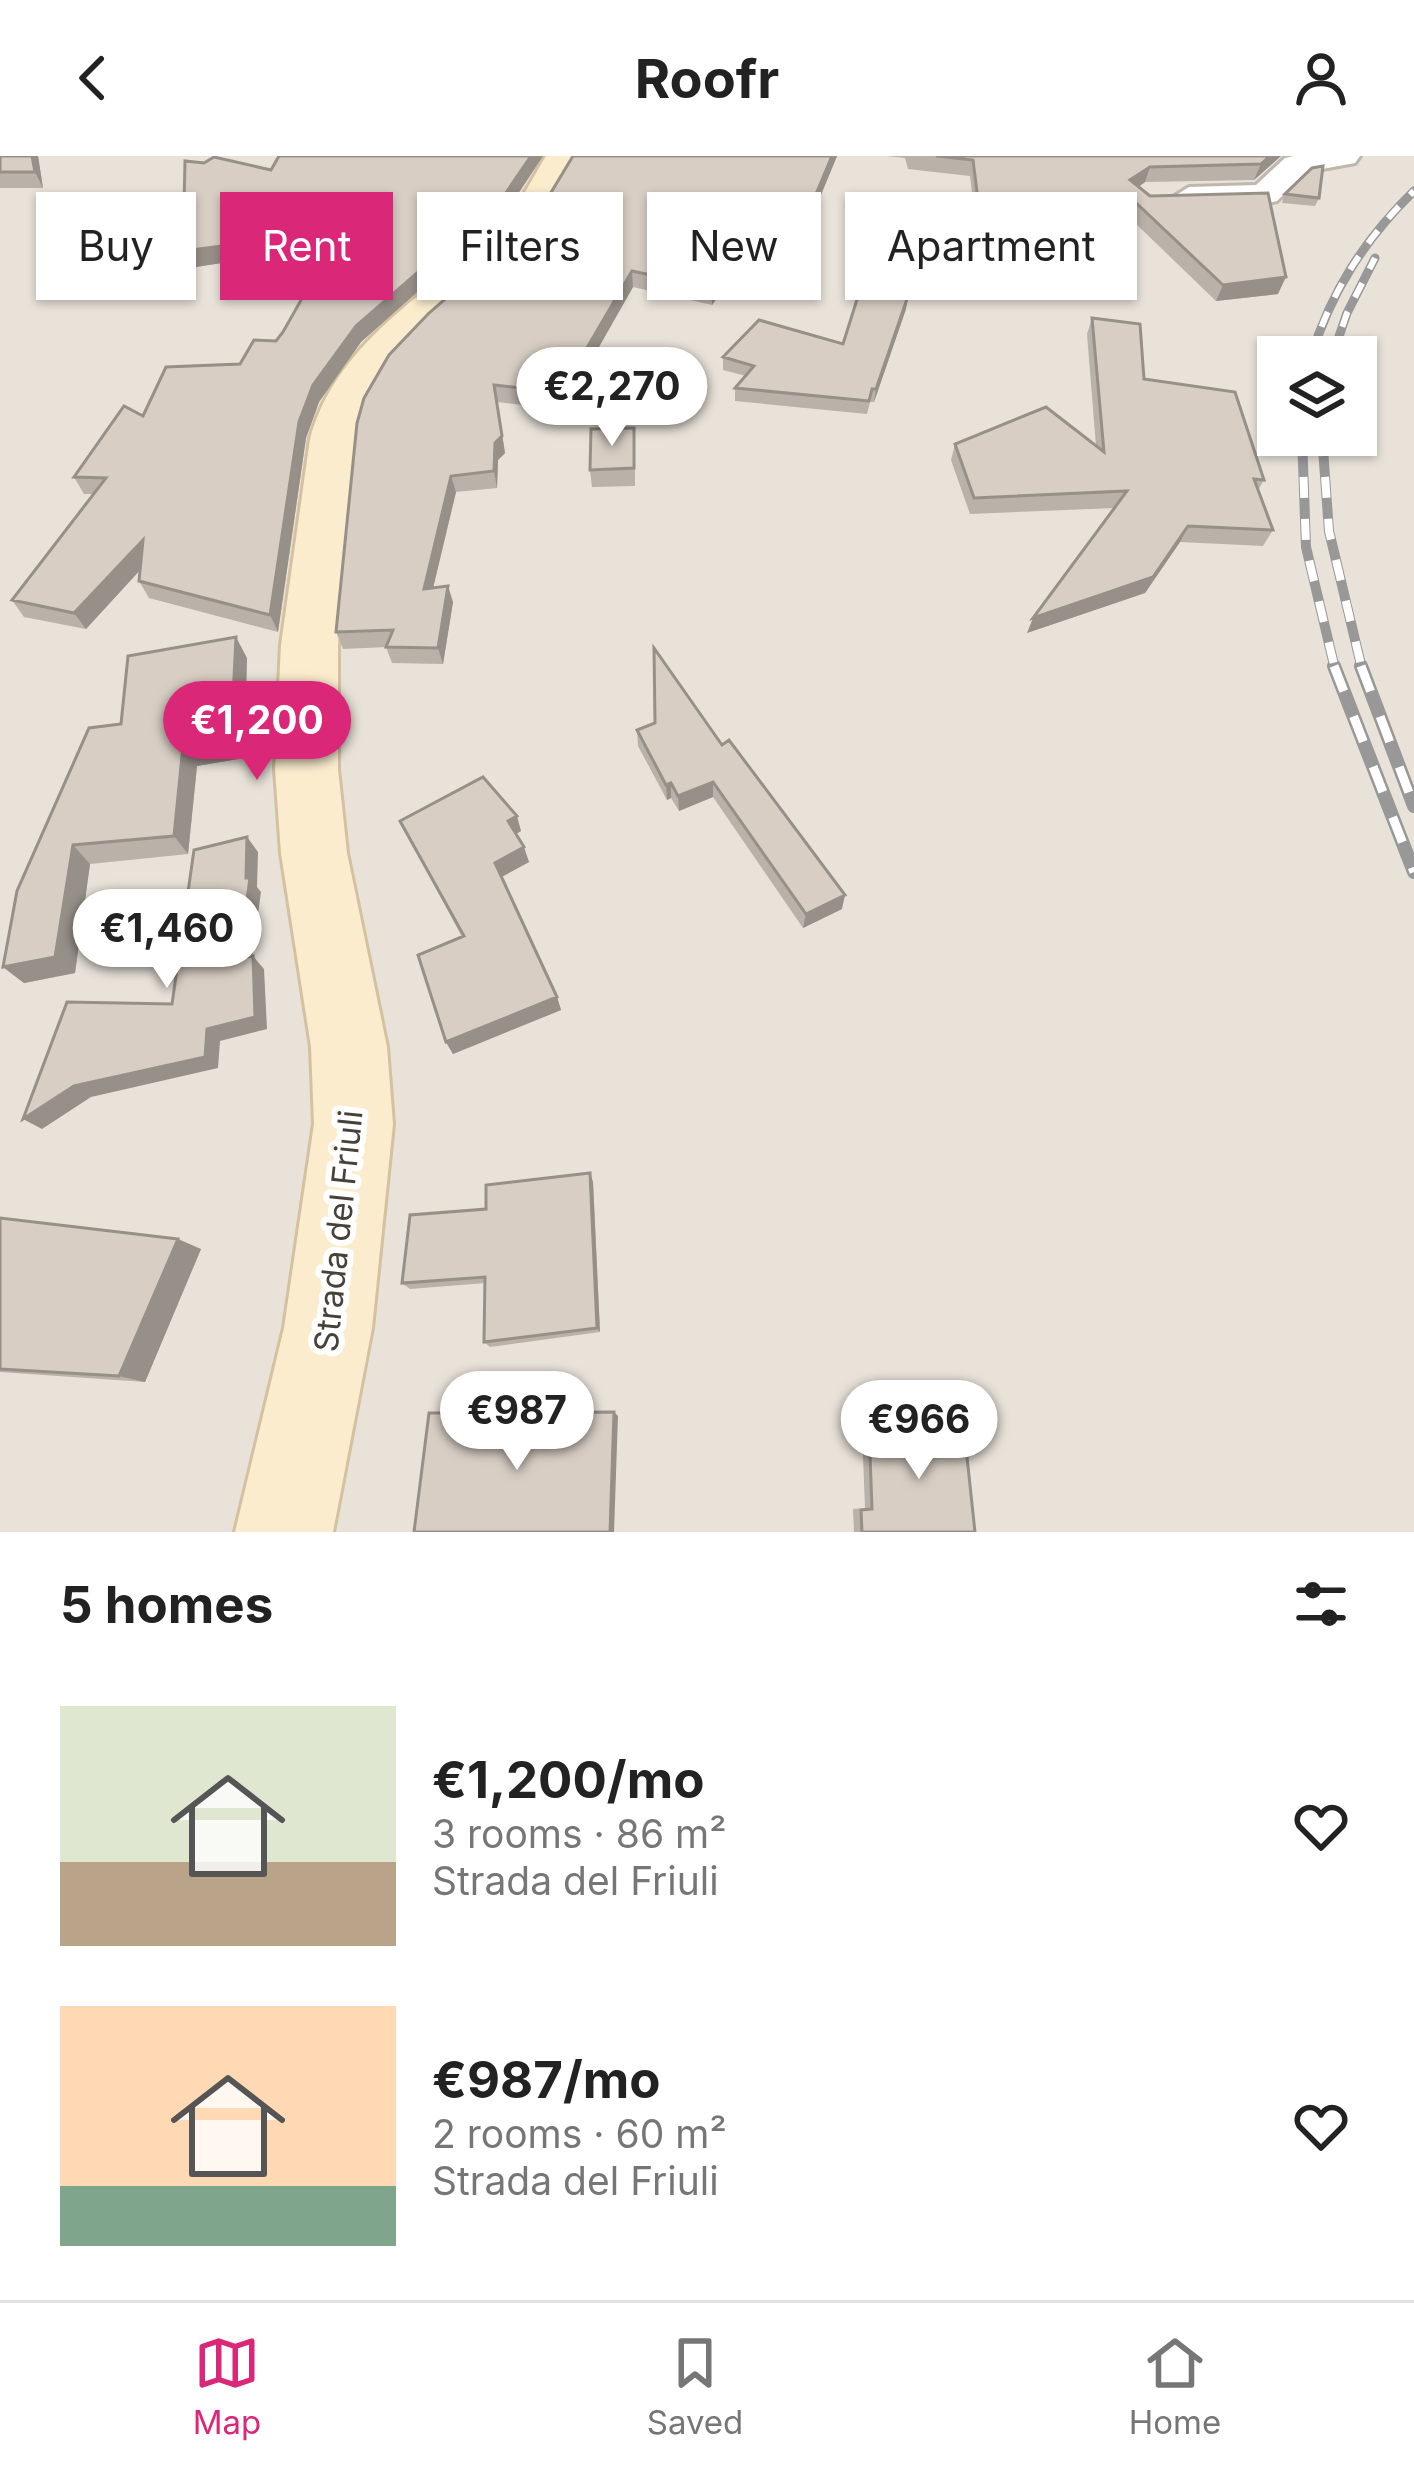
<!DOCTYPE html>
<html lang="en">
<head>
<meta charset="utf-8">
<style>
  :root { --surface:#fff; --page:#f6f6f6; --text:#222; --muted:#767676; --line:#e0e0e0; --accent:#db2777 }
  body { margin:0; font-family:Inter,sans-serif; background:var(--page); color:var(--text); height:100vh; display:flex; flex-direction:column; font-size:45px; white-space:nowrap }
  * { box-sizing:border-box; margin:0 }
  p { font-size:39px; color:var(--muted) }
  .icon { flex:none; width:66px; height:66px; fill:none; stroke:currentColor; stroke-width:2; stroke-linecap:round; stroke-linejoin:round }
  .map { position:relative; height:1376px; overflow:hidden }
  .side { display:flex; flex-direction:column; background:var(--surface); flex:1 }
  .side>* { flex:none }
  .guide { position:absolute; left:36px; top:36px; width:1344px; height:108px; display:flex; gap:24px }
  .fabs { position:absolute; left:1257px; top:180px; display:grid; gap:24px }
  .fabs a { display:grid; place-items:center; width:120px; height:120px; border-radius:0px; background:var(--surface); box-shadow:0 3px 9px #0004; font-size:60px }
  .price { position:absolute; translate:-50% -102px; padding:0 27px; border-radius:42px; background:#fff; color:#222; font-size:39px; line-height:78px; filter:drop-shadow(0 3px 6px #0008) }
  .price::after { content:''; position:absolute; left:50%; top:72px; width:36px; height:27px; margin-left:-18px; background:inherit; clip-path:polygon(0 0,100% 0,50% 100%) }
  .price.current { background:var(--accent); color:#fff }
  ul { padding:0; list-style:none }
  li { display:flex; align-items:center; gap:36px; height:300px; padding:0 60px }
  li span { display:grid; place-items:center; flex:none; width:336px; height:240px; border-radius:0px; color:#555 }
  li>.icon { margin-inline-start:auto }
  span .icon { width:144px; height:144px; fill:#fffc; stroke-width:1 }
  li b { font-size:51px }
  h2 { display:flex; justify-content:space-between; align-items:center; height:144px; padding:0 60px; font-size:51px }
  .pill { padding:0 42px; border-radius:0px; background:var(--surface); box-shadow:0 3px 9px #0004; font-size:42px; line-height:108px }
  .pill.current { background:var(--accent); color:#fff }
  header { display:flex; justify-content:space-between; align-items:center; height:156px; padding:0 60px; background:var(--surface); font-size:54px; font-weight:700 }
  .tabs { display:flex; justify-content:space-around; align-items:center; height:168px; border-top:3px solid var(--line); background:var(--surface); font-size:33px; color:var(--muted) }
  .tabs a { display:grid; justify-items:center; gap:6px }
  .tabs .current { color:var(--accent) }
  .map>svg:first-child { display:block }
</style>
</head>
<body>
<header><svg class="icon" aria-label="back" viewBox="0 0 24 24"><path d="M15 5l-7 7 7 7"/></svg>Roofr<svg class="icon" aria-label="person" viewBox="0 0 24 24"><circle cx="12" cy="8" r="4"/><path d="M4 21q1-7 8-7t8 7"/></svg></header>
<div class="map">
<svg width="1414" height="1376" viewBox="0 0 1414 1376">
  <rect width="100%" height="100%" fill="#f4f0eb"/>
  <!-- residential -->
  <path fill="#e8e2d9" fill-rule="evenodd" d="M0,0H1414V1376H0ZM1278,201H1356V279H1278Z"/>
  <g fill="none" stroke-linecap="round" stroke-linejoin="round">
    <!-- street casing -->
    <g stroke="#bfb7ae" stroke-width="6">
      <path id="street" d="M1294,0H1360L1355,7L1306,16L1277,45L1265,48L1189,51L1173,41L1189,31L1256,29L1285,2Z"/>
    </g>
    <!-- secondary casing -->
    <g stroke="#d4c19f" stroke-width="6">
      <path id="secondary" d="M546,0H580L530,82L430,170L390,213L365,257L358,283L338,489V613L347,697L387,891L393,968L372,1172L333,1376H235L284,1172L314,968L311,891L281,697L275,613L281,489L310,283C337,183 432,137 500,70C520,50 531,24 546,0Z"/>
    </g>
    <!-- street -->
    <use href="#street" fill="#fff" fill-rule="evenodd"/>
    <!-- secondary -->
    <use href="#secondary" fill="#fbecce" fill-rule="evenodd"/>
    <!-- rail-far2 casing -->
    <g stroke="#989898" stroke-width="9">
      <path id="rail-far2" d="M1311,201C1331,135 1365,83 1414,35
        M1332,201L1347,157L1375,102"/>
    </g>
    <!-- rail-far1 casing -->
    <g stroke="#989898" stroke-width="10">
      <path id="rail-far1" d="M1302,279L1306,391L1335,513
        M1322,279L1329,375L1362,513"/>
    </g>
    <!-- rail casing -->
    <g stroke="#989898" stroke-width="14">
      <path id="rail" d="M1334,510L1414,716
        M1361,510L1414,650"/>
    </g>
    <!-- rail-far2 -->
    <use href="#rail-far2" stroke="#fff" stroke-width="6" stroke-dasharray="16" stroke-linecap="butt"/>
    <!-- rail-far1 -->
    <use href="#rail-far1" stroke="#fff" stroke-width="8" stroke-dasharray="21" stroke-linecap="butt"/>
    <!-- rail -->
    <use href="#rail" stroke="#fff" stroke-width="9" stroke-dasharray="27" stroke-linecap="butt"/>
  </g>
  <!-- wall -->
  <path fill="#bab1a9" d="M0,0H38L43,32H0Z
    M279,0H543L504,59L361,186L319,246L306,282L278,476L149,442L139,425L140,414L86,473L24,461L12,444L93,338H84L74,321L143,260L240,208L276,185L320,111L241,120L235,105L189,112L271,14Z
    M837,0L797,97L754,92L712,149L633,131L583,219L550,252L497,246L505,297L498,304L497,332L456,336L433,432L453,446L443,508L392,507L386,491L343,493L336,476L532,68Z
    M886,0H1281L1254,24L1145,26L1139,31L1278,138L1216,145L1133,65L1128,85L1044,95L1046,100L1041,117L982,116L970,20L908,13L905,2Z
    M1285,38L1319,42L1315,50L1282,47Z
    M906,153L874,246H870L867,258L735,245V232L746,220L723,214V201L843,188Z
    M1092,162L1144,223L1264,324L1258,334L1273,374L1263,390L1180,386L1145,437L1027,477L1115,352L970,358L951,304L955,288L1096,290L1087,178Z
    M635,290V330L592,331L590,314Z
    M247,502L244,602L197,610L188,698L90,708L75,817L24,827L3,811L121,568Z
    M637,574L722,589L842,753L803,772L713,641L679,655L671,642L667,644L638,590Z
    M400,665L521,675L516,678L529,706L501,721L557,841L561,854L453,898L446,886L462,781Z
    M590,1017L593,1026L600,1176L490,1191L484,1186L485,1127L410,1133L402,1127L486,1053Z
    M0,1062L201,1093L145,1226L0,1216Z
    M869,1271L975,1376H854L853,1353L865,1352L862,1274Z"/>
  <!-- shaded-wall -->
  <path fill="#979089" d="M32,0H38L43,32L35,16Z
    M531,0H543L504,59L361,186L319,246L306,282L278,476L270,459L299,266L313,229L356,170Z
    M832,0H837L797,97L798,81Z
    M1270,0H1281L1254,24L1261,8Z
    M1150,11L1145,26L1125,40L1130,24Z
    M1133,69L1128,85L1034,97L1039,80Z
    M754,75V92L712,149V132Z
    M238,88L330,93L335,110L241,120L235,105L189,112L183,95Z
    M632,115L633,131L583,219L550,252L548,235Z
    M1286,121L1278,138L1216,145L1223,129Z
    M908,140L906,153L874,246L876,233Z
    M494,229L505,297L498,304L497,332L494,315Z
    M451,320L456,336L429,449L424,433Z
    M1188,370L1180,386L1145,437L1027,477L1033,462Z
    M143,384L153,400L86,473L74,457Z
    M448,430L453,446L443,508L438,492Z
    M236,481L247,502L244,602L197,610L188,698L174,680L183,590Z
    M713,626V641L679,655L678,640Z
    M671,627V642L667,644L666,629Z
    M517,660L521,675L512,680L508,665Z
    M247,681L258,696L257,731L261,736L250,816L239,802L246,722Z
    M73,689L90,708L75,817L24,827L3,811Z
    M524,691L529,706L500,722L495,707Z
    M845,739L842,753L803,772L806,758Z
    M253,800L264,813L267,873L220,885L218,912L91,941L42,973L23,963L74,930L207,873Z
    M557,841L561,854L453,898L446,886Z
    M590,1017L593,1026L600,1176L597,1172Z
    M178,1083L201,1093L145,1226L119,1220Z
    M614,1256L618,1260L614,1376H610Z"/>
  <!-- building -->
  <path fill="#d8cec4" stroke="#979089" stroke-width="3" d="M0,0H32L35,16H0Z
    M279,0H531L501,44L356,170L313,229L299,266L270,459L139,425L143,384L74,457L12,444L106,322L74,321L124,250L143,260L166,211L240,208L254,184L276,185L283,176L330,93L235,103L238,88L183,95L185,5L204,7L214,1L271,14Z
    M573,0H832L798,81L754,75L712,132L632,115L581,202L548,235L494,229L502,280L495,287L494,315L451,320L424,433L448,430L438,492L386,491L393,474L336,476L357,267L364,242L389,199L429,157L532,68Z
    M936,0H1270L1261,8L1150,11L1130,24L1150,40L1268,37L1286,121L1223,129L1132,43L1133,69L1039,80L1046,100L985,99L973,4Z
    M1323,10L1319,42L1285,38L1312,12Z
    M860,134L908,140L876,233H872L869,245L735,232L754,210L723,201L759,164L843,188Z
    M1092,162L1140,168L1144,223L1235,236L1264,324L1254,323L1273,374L1188,370L1153,421L1033,462L1127,335L974,342L955,288L1046,251L1104,296Z
    M634,272V312L590,314L591,273Z
    M236,481L231,582L183,590L174,680L73,689L55,801L3,811L17,735L89,572L121,568L128,500Z
    M654,492L722,589L729,584L845,739L806,758L713,626L678,640L671,627L666,629L637,574L655,567Z
    M483,621L517,660L508,665L524,691L495,707L557,841L446,886L418,799L464,780L400,665Z
    M247,681L246,722H250L239,802L253,800L255,861L207,873L205,901L74,930L23,963L67,846L172,848L194,694Z
    M590,1017L597,1172L484,1186L485,1121L402,1127L410,1059L486,1053V1029Z
    M0,1062L178,1083L119,1220L0,1213Z
    M614,1256L610,1376H414L429,1257Z
    M869,1271L964,1273L975,1376H862L861,1354L872,1353Z"/>
  <g text-anchor="middle" stroke-width="12" stroke-linejoin="round" paint-order="stroke">
    <!-- street labels -->
    <g font-size="33" fill="#484139" stroke="#fff">
      <text transform="translate(338 1075) rotate(-84)" y="12">Strada del Friuli</text>
    </g>
  </g>
</svg>
<div class="fabs">
<a><svg class="icon" aria-label="layers" viewBox="0 0 24 24"><path d="M12 4l9 5-9 5-9-5zM3 14l9 5 9-5"/></svg></a>
</div>
<b class="price" style="left:612px;top:293px">€2,270</b>
<b class="price current" style="left:257px;top:627px">€1,200</b>
<b class="price" style="left:167px;top:835px">€1,460</b>
<b class="price" style="left:517px;top:1317px">€987</b>
<b class="price" style="left:919px;top:1326px">€966</b>
<div class="guide">
<a class="pill">Buy</a>
<a class="pill current">Rent</a>
<a class="pill">Filters</a>
<a class="pill">New</a>
<a class="pill">Apartment</a>
</div>
</div>
<section class="side">
<h2>5 homes<svg class="icon" aria-label="filters" viewBox="0 0 24 24"><path d="M4 7h16M4 17h16"/><circle cx="9" cy="7" r="2"/><circle cx="15" cy="17" r="2"/></svg></h2>
<ul>
<li><span style="background:linear-gradient(#dfe7d0 65%,#b9a48a 0)"><svg class="icon" aria-label="home" viewBox="0 0 24 24"><path d="M3 11l9-7 9 7M6 9v11h12V9"/></svg></span><div><b>€1,200/mo</b><p>3 rooms · 86 m²</p><p>Strada del Friuli</p></div><svg class="icon" aria-label="heart" viewBox="0 0 24 24"><path d="M12 20l-8-8c-3-5 5-10 8-4 3-6 11-1 8 4z"/></svg></li>
<li><span style="background:linear-gradient(#ffd9b3 75%,#7fa58c 0)"><svg class="icon" aria-label="home" viewBox="0 0 24 24"><path d="M3 11l9-7 9 7M6 9v11h12V9"/></svg></span><div><b>€987/mo</b><p>2 rooms · 60 m²</p><p>Strada del Friuli</p></div><svg class="icon" aria-label="heart" viewBox="0 0 24 24"><path d="M12 20l-8-8c-3-5 5-10 8-4 3-6 11-1 8 4z"/></svg></li>
</ul>
</section>
<nav class="tabs">
<a class="current"><svg class="icon" aria-label="map" viewBox="0 0 24 24"><path d="M3 6l6-2 6 2 6-2v14l-6 2-6-2-6 2zM9 4v14M15 6v14"/></svg>Map</a>
<a><svg class="icon" aria-label="saved" viewBox="0 0 24 24"><path d="M7 4h10v16l-5-4-5 4z"/></svg>Saved</a>
<a><svg class="icon" aria-label="home" viewBox="0 0 24 24"><path d="M3 11l9-7 9 7M6 9v11h12V9"/></svg>Home</a>
</nav>
</body>
</html>
